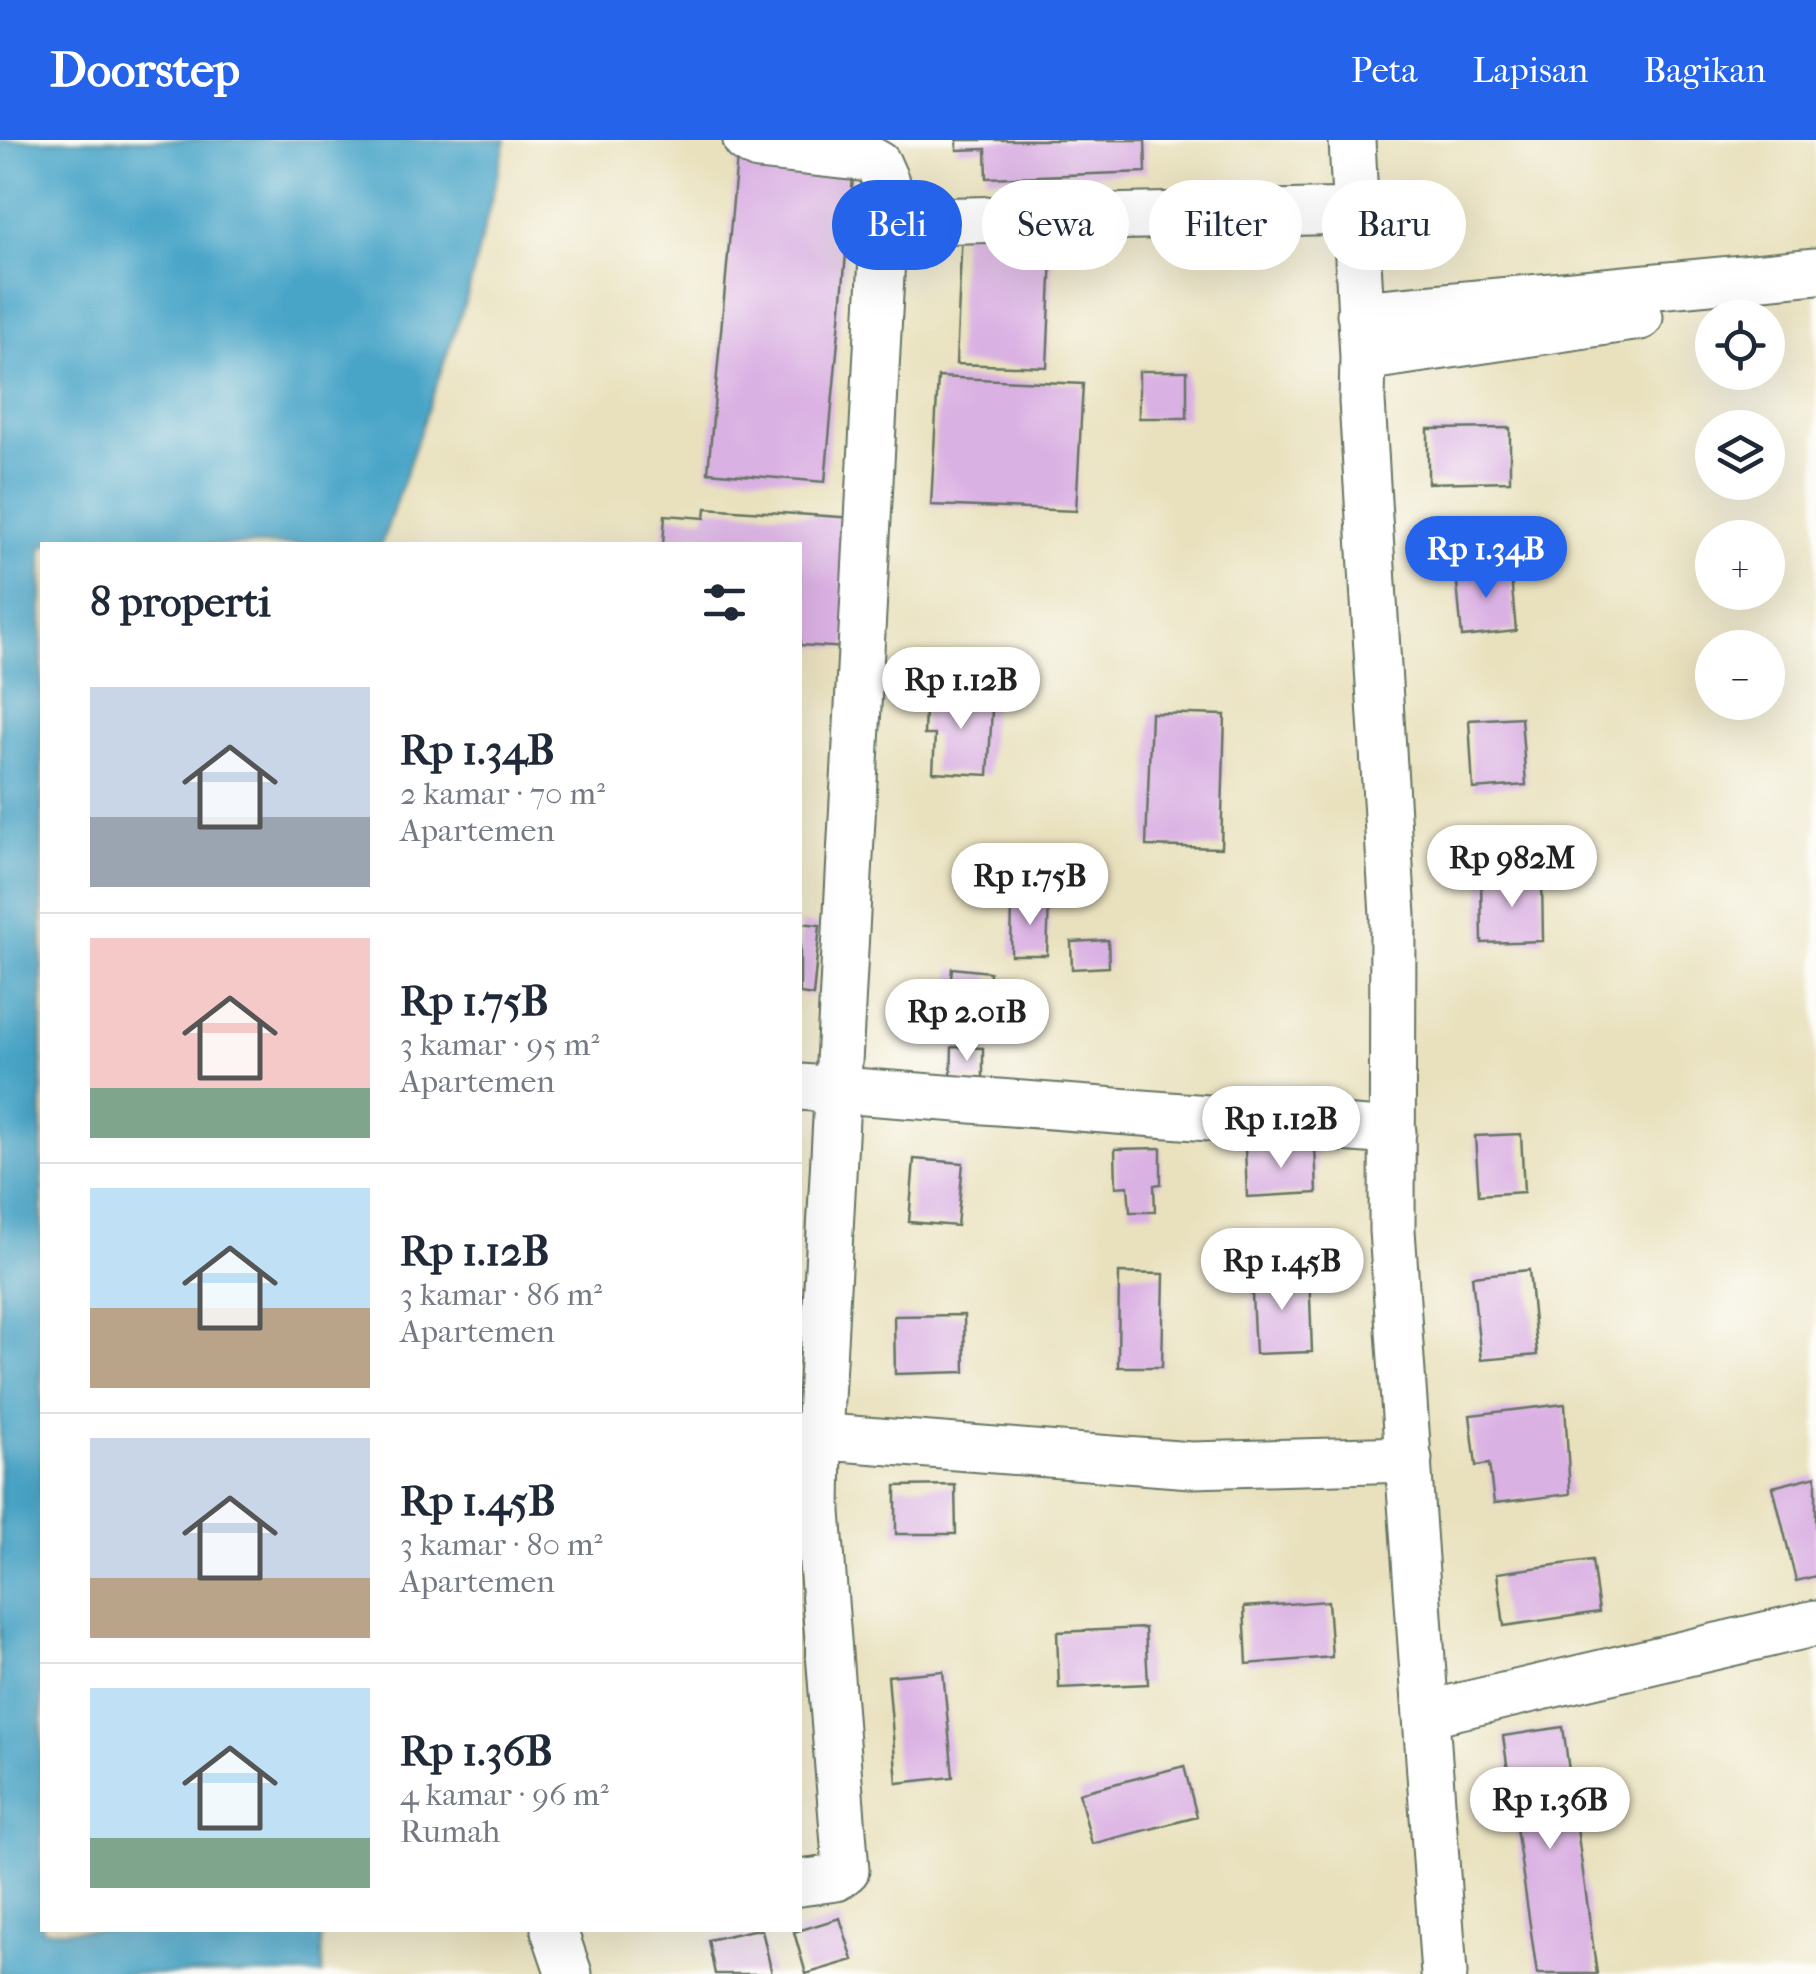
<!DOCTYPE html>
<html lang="id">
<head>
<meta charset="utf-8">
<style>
  :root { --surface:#fff; --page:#f6f6f7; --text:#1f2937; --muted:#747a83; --line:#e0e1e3; --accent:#2563eb }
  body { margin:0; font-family:"IM FELL French Canon",serif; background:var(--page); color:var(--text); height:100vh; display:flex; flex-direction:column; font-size:38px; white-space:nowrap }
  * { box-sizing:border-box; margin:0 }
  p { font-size:32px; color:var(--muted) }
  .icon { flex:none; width:55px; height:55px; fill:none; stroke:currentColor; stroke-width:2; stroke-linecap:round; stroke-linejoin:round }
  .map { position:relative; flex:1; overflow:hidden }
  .details { position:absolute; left:40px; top:402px; width:762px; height:1390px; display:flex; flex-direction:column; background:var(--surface); border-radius:0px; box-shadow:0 10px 40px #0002 }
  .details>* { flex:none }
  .guide { position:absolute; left:832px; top:40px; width:832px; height:90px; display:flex; gap:20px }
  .fabs { position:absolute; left:1695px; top:160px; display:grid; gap:20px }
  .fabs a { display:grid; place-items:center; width:90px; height:90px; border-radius:50%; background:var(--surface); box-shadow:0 10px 40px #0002; font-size:50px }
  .price { position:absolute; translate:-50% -85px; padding:0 22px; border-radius:35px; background:#fff; color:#222; font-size:32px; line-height:65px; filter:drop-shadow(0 2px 5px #0008) }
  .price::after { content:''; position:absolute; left:50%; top:60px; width:30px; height:22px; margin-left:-15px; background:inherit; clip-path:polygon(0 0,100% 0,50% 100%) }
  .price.selected { background:var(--accent); color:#fff }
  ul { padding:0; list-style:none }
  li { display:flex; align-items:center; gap:30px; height:250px; padding:0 50px }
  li+li { border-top:2px solid var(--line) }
  li span { display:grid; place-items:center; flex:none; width:280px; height:200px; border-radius:0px; color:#555 }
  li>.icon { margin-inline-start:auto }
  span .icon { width:120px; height:120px; fill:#fffc; stroke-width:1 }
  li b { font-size:42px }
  h2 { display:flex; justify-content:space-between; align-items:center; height:120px; padding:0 50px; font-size:42px }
  .tag { padding:0 35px; border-radius:45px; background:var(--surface); box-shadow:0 10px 40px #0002; font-size:35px; line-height:90px }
  .tag.selected { background:var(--accent); color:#fff }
  header { display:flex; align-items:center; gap:60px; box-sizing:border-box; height:140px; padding:0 50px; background:var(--accent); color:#fff }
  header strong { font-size:48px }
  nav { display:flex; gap:55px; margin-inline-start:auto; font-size:35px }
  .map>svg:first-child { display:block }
</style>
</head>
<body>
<header>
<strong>Doorstep</strong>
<nav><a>Peta</a><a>Lapisan</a><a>Bagikan</a></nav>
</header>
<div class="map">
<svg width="1816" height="1834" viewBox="0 0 1816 1834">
  <rect width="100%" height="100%" fill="#fdfcf7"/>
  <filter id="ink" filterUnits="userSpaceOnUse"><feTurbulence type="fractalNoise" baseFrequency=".01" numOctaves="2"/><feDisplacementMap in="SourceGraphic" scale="20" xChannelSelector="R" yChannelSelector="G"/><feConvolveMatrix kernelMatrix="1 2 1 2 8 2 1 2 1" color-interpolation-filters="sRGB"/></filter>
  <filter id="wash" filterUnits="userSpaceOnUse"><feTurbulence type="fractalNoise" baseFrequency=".0048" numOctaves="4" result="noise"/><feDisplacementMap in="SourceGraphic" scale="40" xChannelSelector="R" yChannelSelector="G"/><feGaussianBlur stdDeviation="2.25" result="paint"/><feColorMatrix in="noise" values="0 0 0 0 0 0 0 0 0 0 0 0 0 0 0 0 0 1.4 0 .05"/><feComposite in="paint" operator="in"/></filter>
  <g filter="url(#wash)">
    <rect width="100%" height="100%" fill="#e9e1be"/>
    <!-- water -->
    <path fill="#4aa5c8" stroke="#34717e" stroke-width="2.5" d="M0,0H506L468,153L381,405H42V1790H320L323,1834H0Z"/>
    <g id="blocks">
      <!-- building -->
      <path fill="#dab1e3" d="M957,0H1145L1146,32L987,38L986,9L957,10Z
        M737,17L854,27L825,342L708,332Z
        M962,89L1053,92L1047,227L956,224Z
        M1139,231H1187V278H1139Z
        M938,237L1083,244L1076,371L931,365Z
        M1510,288V341L1428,343V289Z
        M706,368L855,378L847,508L800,505V405H663L665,375L705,378Z
        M1510,426L1516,491L1462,497L1456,432Z
        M937,551L993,554L988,635L933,632L935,595H924L925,568L936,569Z
        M1151,573L1225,575L1221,708L1146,706Z
        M1521,577L1526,645L1473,649L1469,580Z
        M1542,738L1543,801L1482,803L1481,739Z
        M1012,760L1049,761L1047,815H1011Z
        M800,783L820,785L813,856L800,854Z
        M1108,800L1109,827L1072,829L1071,802Z
        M952,828L990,832L988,859L949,855Z
        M952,907L983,908V940L951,939Z
        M1521,994L1524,1052L1479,1055L1475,996Z
        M1315,1005L1317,1053L1247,1057L1245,1008Z
        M1161,1008V1044L1154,1045L1155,1072H1130L1128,1046L1116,1047L1115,1009Z
        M914,1019L963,1023L957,1086L909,1082Z
        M1529,1130L1537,1215L1481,1220L1472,1136Z
        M1309,1131L1312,1212L1255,1214L1251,1134Z
        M1119,1133L1164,1134L1162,1227H1118Z
        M964,1175L965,1232L895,1234L894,1176Z
        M1565,1264L1570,1354L1494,1363L1489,1324L1476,1326L1470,1275Z
        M1816,1336V1436L1796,1441L1773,1347Z
        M955,1345L956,1394H896V1346Z
        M1592,1420L1599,1472L1504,1486L1497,1433Z
        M1328,1461L1332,1517L1247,1524L1244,1467Z
        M1145,1488L1148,1544L1059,1548L1057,1492Z
        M943,1531L953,1637L897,1643L888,1536Z
        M1563,1587L1597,1834H1537L1503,1596Z
        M1184,1626L1197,1677L1092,1704L1079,1653Z
        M840,1778L853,1820L806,1834L794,1792Z
        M753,1790H762L772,1834H715L708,1800Z"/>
    </g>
  </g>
  <g filter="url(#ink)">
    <use href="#blocks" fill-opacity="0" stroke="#667664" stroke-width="2.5"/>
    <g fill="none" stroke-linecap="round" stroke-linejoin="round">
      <!-- minor casing -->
      <g stroke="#667664" stroke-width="49">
        <path id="minor" d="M746,0L758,7L869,19L878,24L886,42L819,1297L818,1372L846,1730L836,1738L800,1743
          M1352,0L1363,218L1362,261L1393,776L1392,1090L1444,1834
          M884,82L1355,71
          M1360,174L1816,131
          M1363,218L1640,177
          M800,947L1393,992
          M800,1295L1191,1325L1409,1319
          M1426,1574L1816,1483
          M554,1790L569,1834"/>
      </g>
      <!-- minor -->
      <use href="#minor" stroke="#fff" stroke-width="45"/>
    </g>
  </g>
</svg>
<div class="fabs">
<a><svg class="icon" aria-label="locate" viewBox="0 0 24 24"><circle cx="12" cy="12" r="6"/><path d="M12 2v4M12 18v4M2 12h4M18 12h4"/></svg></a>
<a><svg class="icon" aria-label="layers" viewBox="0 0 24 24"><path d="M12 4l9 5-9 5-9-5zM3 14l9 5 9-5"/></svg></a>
<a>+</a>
<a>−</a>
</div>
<b class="price selected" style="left:1486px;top:461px">Rp 1.34B</b>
<b class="price" style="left:961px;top:592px">Rp 1.12B</b>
<b class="price" style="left:1512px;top:770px">Rp 982M</b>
<b class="price" style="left:1030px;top:788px">Rp 1.75B</b>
<b class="price" style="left:967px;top:924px">Rp 2.01B</b>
<b class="price" style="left:1281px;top:1031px">Rp 1.12B</b>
<b class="price" style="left:1282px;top:1173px">Rp 1.45B</b>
<b class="price" style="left:1550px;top:1712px">Rp 1.36B</b>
<div class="guide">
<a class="tag selected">Beli</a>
<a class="tag">Sewa</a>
<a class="tag">Filter</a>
<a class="tag">Baru</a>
</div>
<section class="details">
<h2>8 properti<svg class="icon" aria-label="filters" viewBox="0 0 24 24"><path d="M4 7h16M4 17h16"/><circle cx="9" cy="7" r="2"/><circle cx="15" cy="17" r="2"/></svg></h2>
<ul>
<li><span style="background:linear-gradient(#c9d6e8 65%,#9aa5b1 0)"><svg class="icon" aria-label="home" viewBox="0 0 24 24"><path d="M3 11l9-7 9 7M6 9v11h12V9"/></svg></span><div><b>Rp 1.34B</b><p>2 kamar · 70 m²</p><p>Apartemen</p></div></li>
<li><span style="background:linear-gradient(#f6c9c9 75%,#7fa58c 0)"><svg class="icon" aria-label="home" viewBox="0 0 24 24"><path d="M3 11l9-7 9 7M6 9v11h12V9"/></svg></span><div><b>Rp 1.75B</b><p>3 kamar · 95 m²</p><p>Apartemen</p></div></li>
<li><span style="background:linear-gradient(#bfe0f5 60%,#b9a48a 0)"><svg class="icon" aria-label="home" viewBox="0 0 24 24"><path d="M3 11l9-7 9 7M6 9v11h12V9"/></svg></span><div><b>Rp 1.12B</b><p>3 kamar · 86 m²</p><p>Apartemen</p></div></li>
<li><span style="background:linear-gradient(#c9d6e8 70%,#b9a48a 0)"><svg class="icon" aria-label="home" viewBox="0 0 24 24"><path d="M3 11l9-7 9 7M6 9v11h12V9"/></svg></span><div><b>Rp 1.45B</b><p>3 kamar · 80 m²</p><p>Apartemen</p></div></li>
<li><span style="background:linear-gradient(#bfe0f5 75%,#7fa58c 0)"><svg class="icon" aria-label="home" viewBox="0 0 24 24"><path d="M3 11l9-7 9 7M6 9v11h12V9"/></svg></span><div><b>Rp 1.36B</b><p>4 kamar · 96 m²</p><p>Rumah</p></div></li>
</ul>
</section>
</div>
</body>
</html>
